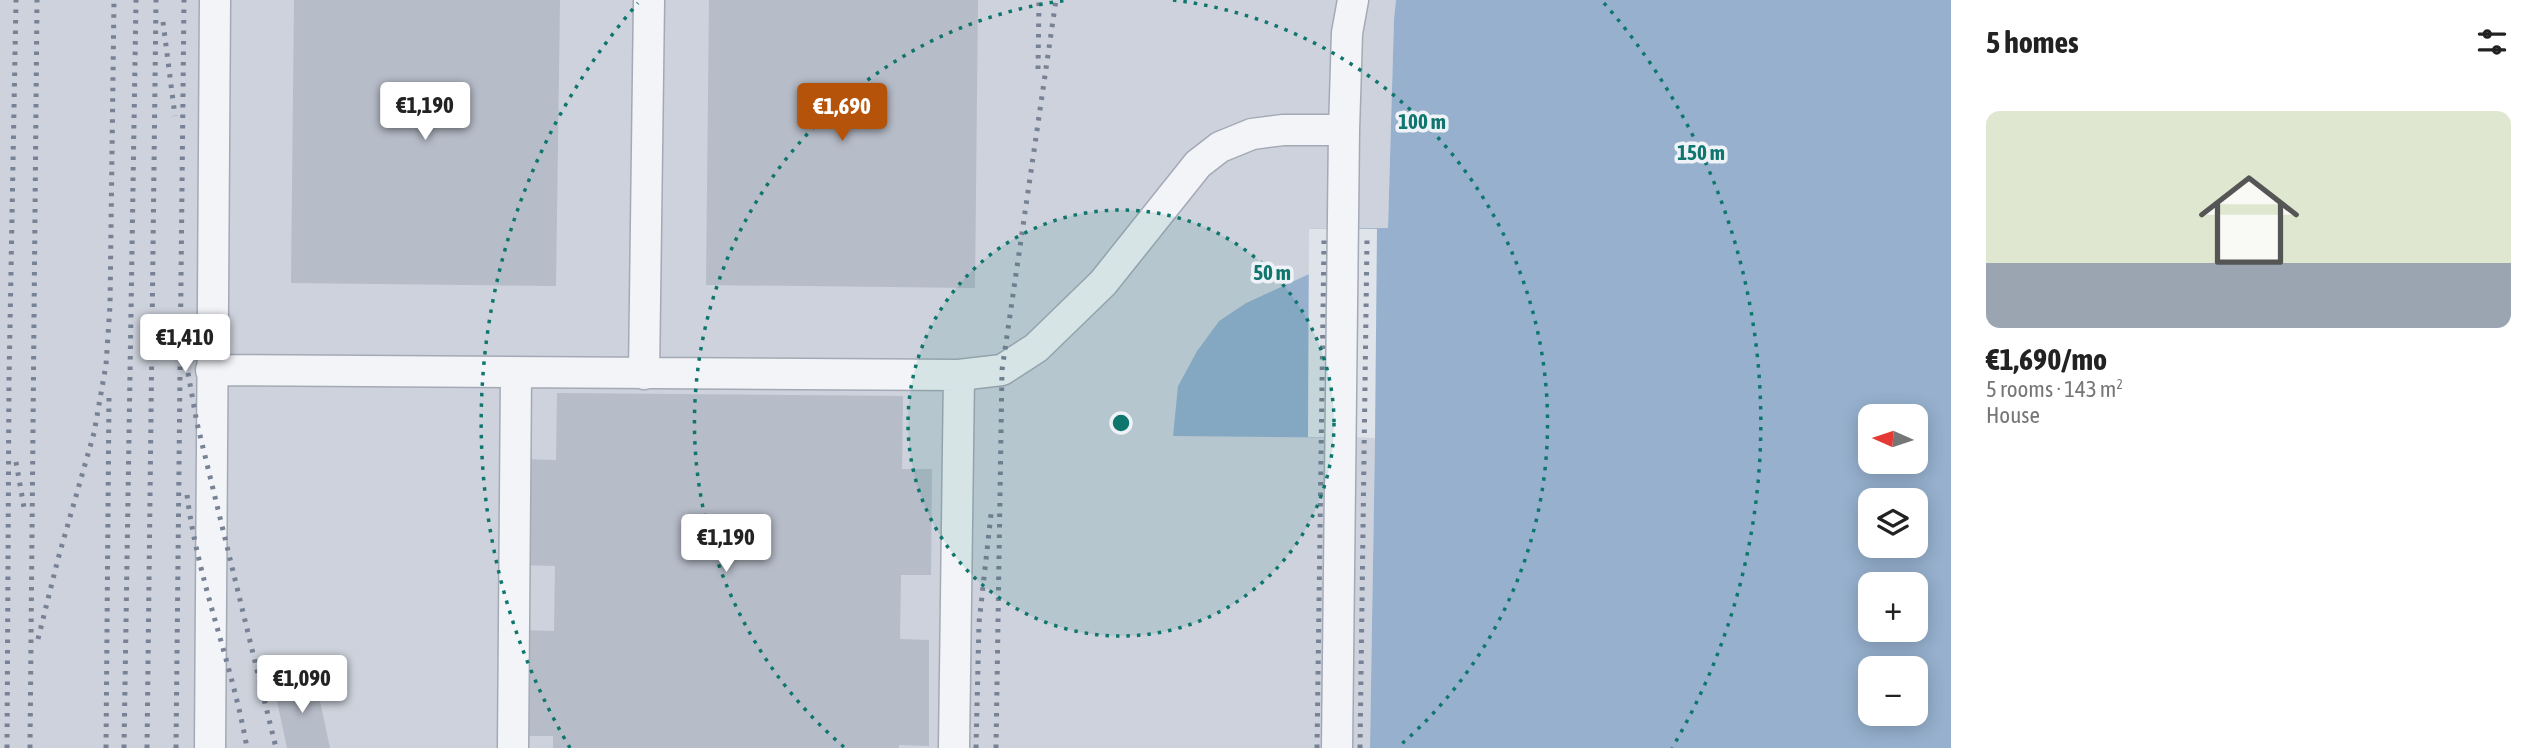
<!DOCTYPE html>
<html lang="en">
<head>
<meta charset="utf-8">
<style>
  :root { --surface:#fff; --page:#f2f2f2; --text:#222; --muted:#767676; --line:#e0e0e0; --accent:#b45309 }
  body { margin:0; font-family:"Asap Condensed",sans-serif; background:var(--page); color:var(--text); height:100vh; display:flex; flex-direction:column; font-size:26px; white-space:nowrap }
  * { box-sizing:border-box; margin:0 }
  p { font-size:23px; color:var(--muted) }
  .icon { flex:none; width:38px; height:38px; fill:none; stroke:currentColor; stroke-width:2; stroke-linecap:round; stroke-linejoin:round }
  .map { position:relative; flex:1; overflow:hidden }
  .details { display:flex; flex-direction:column; background:var(--surface); width:595px }
  .details>* { flex:none }
  .needle { width:46px; rotate:273deg }
  .controls { position:absolute; left:1858px; top:404px; display:grid; gap:14px }
  .controls a { display:grid; place-items:center; width:70px; height:70px; border-radius:14px; background:var(--surface); box-shadow:0 4px 18px #0003; font-size:35px }
  .price { position:absolute; translate:-50% -60px; padding:0 16px; border-radius:7px; background:#fff; color:#222; font-size:23px; line-height:46px; filter:drop-shadow(0 2px 4px #0008) }
  .price::after { content:''; position:absolute; left:50%; top:42px; width:21px; height:16px; margin-left:-10px; background:inherit; clip-path:polygon(0 0,100% 0,50% 100%) }
  .price.on { background:var(--accent); color:#fff }
  ul { padding:0; list-style:none }
  li { display:grid; align-content:center; gap:14px; height:371px; padding:0 35px }
  li+li { border-top:2px solid var(--line) }
  li span { display:grid; place-items:center; height:217px; border-radius:14px; color:#555 }
  li>.icon { margin-inline-start:auto }
  span .icon { width:126px; height:126px; fill:#fffc; stroke-width:1 }
  li b { font-size:30px }
  h2 { display:flex; justify-content:space-between; align-items:center; height:84px; padding:0 35px; font-size:30px }
  main { display:flex; flex:1; min-height:0 }
  .map>svg:first-child { display:block }
</style>
</head>
<body>
<main>
<div class="map">
<svg width="1951" height="748" viewBox="0 0 1951 748">
  <rect width="100%" height="100%" fill="#dfe3ea"/>
  <!-- built -->
  <path fill="#cdd2dc" d="M0,0H1396L1394,19L1388,228L1377,229L1309,274L1246,303L1219,321L1197,351L1178,386L1375,438L1370,748H0Z"/>
  <!-- water -->
  <path fill="#96b0ce" fill-rule="evenodd" d="M1396,0H1951V748H1370L1375,438L1173,436L1178,386L1197,351L1219,321L1246,303L1309,274V229L1388,228L1394,19ZM1871,416H1916V462H1871ZM1871,500H1916V546H1871ZM1871,584H1916V630H1871ZM1871,668H1916V714H1871Z"/>
  <!-- pier -->
  <path fill="#dfe3ea" d="M1309,229H1377L1375,438L1308,437Z"/>
  <!-- building -->
  <path fill="#b6bcc8" d="M294,0H560L556,286L291,283Z
    M709,0H978L975,288L706,285Z
    M557,393L903,396L902,469H932L931,575H901L900,639L929,640V746L899,745V748H553V736H517V630L554,631L555,566L519,565L520,459L556,460Z
    M315,678L330,748H287L274,687Z"/>
  <g fill="none" stroke-linecap="round" stroke-linejoin="round">
    <!-- minor casing -->
    <g stroke="#a4aab5" stroke-width="33">
      <path id="minor" d="M1344,130L1347,33L1353,0
        M211,370L959,375L1002,370L1036,348L1103,283L1198,164L1220,147L1252,134L1283,130H1344L1337,748
        M644,374L649,0
        M210,748L215,0
        M513,748L516,373
        M954,748L959,375"/>
    </g>
    <!-- minor -->
    <use href="#minor" stroke="#f2f4f8" stroke-width="30"/>
    <!-- rail -->
    <path stroke="#778295" stroke-width="5" stroke-dasharray="3.5 7" stroke-linecap="butt" d="M163,22L175,116
      M1038,69L1039,0
      M188,373L197,423L276,748
      M16,462L25,513
      M187,495C198,582 232,662 247,748
      M38,639L58,559L94,433L106,365L110,306L114,0
      M7,748L9,380L16,0
      M30,748L37,0
      M106,748L109,395
      M124,748L136,0
      M147,748L156,0
      M176,748L184,0
      M976,748L979,623L991,514
      M996,748L1002,370L1056,0
      M1317,748L1324,240
      M1360,748L1367,239"/>
  </g>
  <!-- distance rings -->
  <circle cx="1121" cy="423" r="213" fill="#0f766e" fill-opacity=".12"/>
  <g fill="none" stroke="#0f766e" stroke-width="3.5" stroke-dasharray="3.5 7">
    <circle cx="1121" cy="423" r="213"/>
    <path d="M844 747A426 426 0 0 1 1069 0M1173 0A426 426 0 0 1 1398 747"/>
    <path d="M570 748A640 640 0 0 1 638 3M1604 3A640 640 0 0 1 1672 748"/>
  </g>
  <circle cx="1121" cy="423" r="10" fill="#0f766e" stroke="#eff2f7" stroke-width="3.5"/>
  <g font-size="21" text-anchor="middle" font-weight="bold" fill="#0f766e" stroke="#eff2f7" stroke-width="7" stroke-linejoin="round" paint-order="stroke">
    <text x="1422" y="129">100 m</text>
    <text x="1701" y="160">150 m</text>
    <text x="1272" y="280">50 m</text>
  </g>
</svg>
<div class="controls">
<a><svg class="needle" viewBox="-14 -14 28 28"><path d="M0-13l5 13h-10z" fill="#e53935"/><path d="M0 13l5-13h-10z" fill="#767676"/></svg></a>
<a><svg class="icon" aria-label="layers" viewBox="0 0 24 24"><path d="M12 4l9 5-9 5-9-5zM3 14l9 5 9-5"/></svg></a>
<a>+</a>
<a>−</a>
</div>
<b class="price" style="left:425px;top:142px">€1,190</b>
<b class="price on" style="left:842px;top:143px">€1,690</b>
<b class="price" style="left:185px;top:374px">€1,410</b>
<b class="price" style="left:726px;top:574px">€1,190</b>
<b class="price" style="left:302px;top:715px">€1,090</b>
</div>
<section class="details">
<h2>5 homes<svg class="icon" aria-label="filters" viewBox="0 0 24 24"><path d="M4 7h16M4 17h16"/><circle cx="9" cy="7" r="2"/><circle cx="15" cy="17" r="2"/></svg></h2>
<ul>
<li><span style="background:linear-gradient(#dfe7d0 70%,#9aa5b1 0)"><svg class="icon" aria-label="home" viewBox="0 0 24 24"><path d="M3 11l9-7 9 7M6 9v11h12V9"/></svg></span><div><b>€1,690/mo</b><p>5 rooms · 143 m²</p><p>House</p></div></li>
</ul>
</section>
</main>
</body>
</html>
